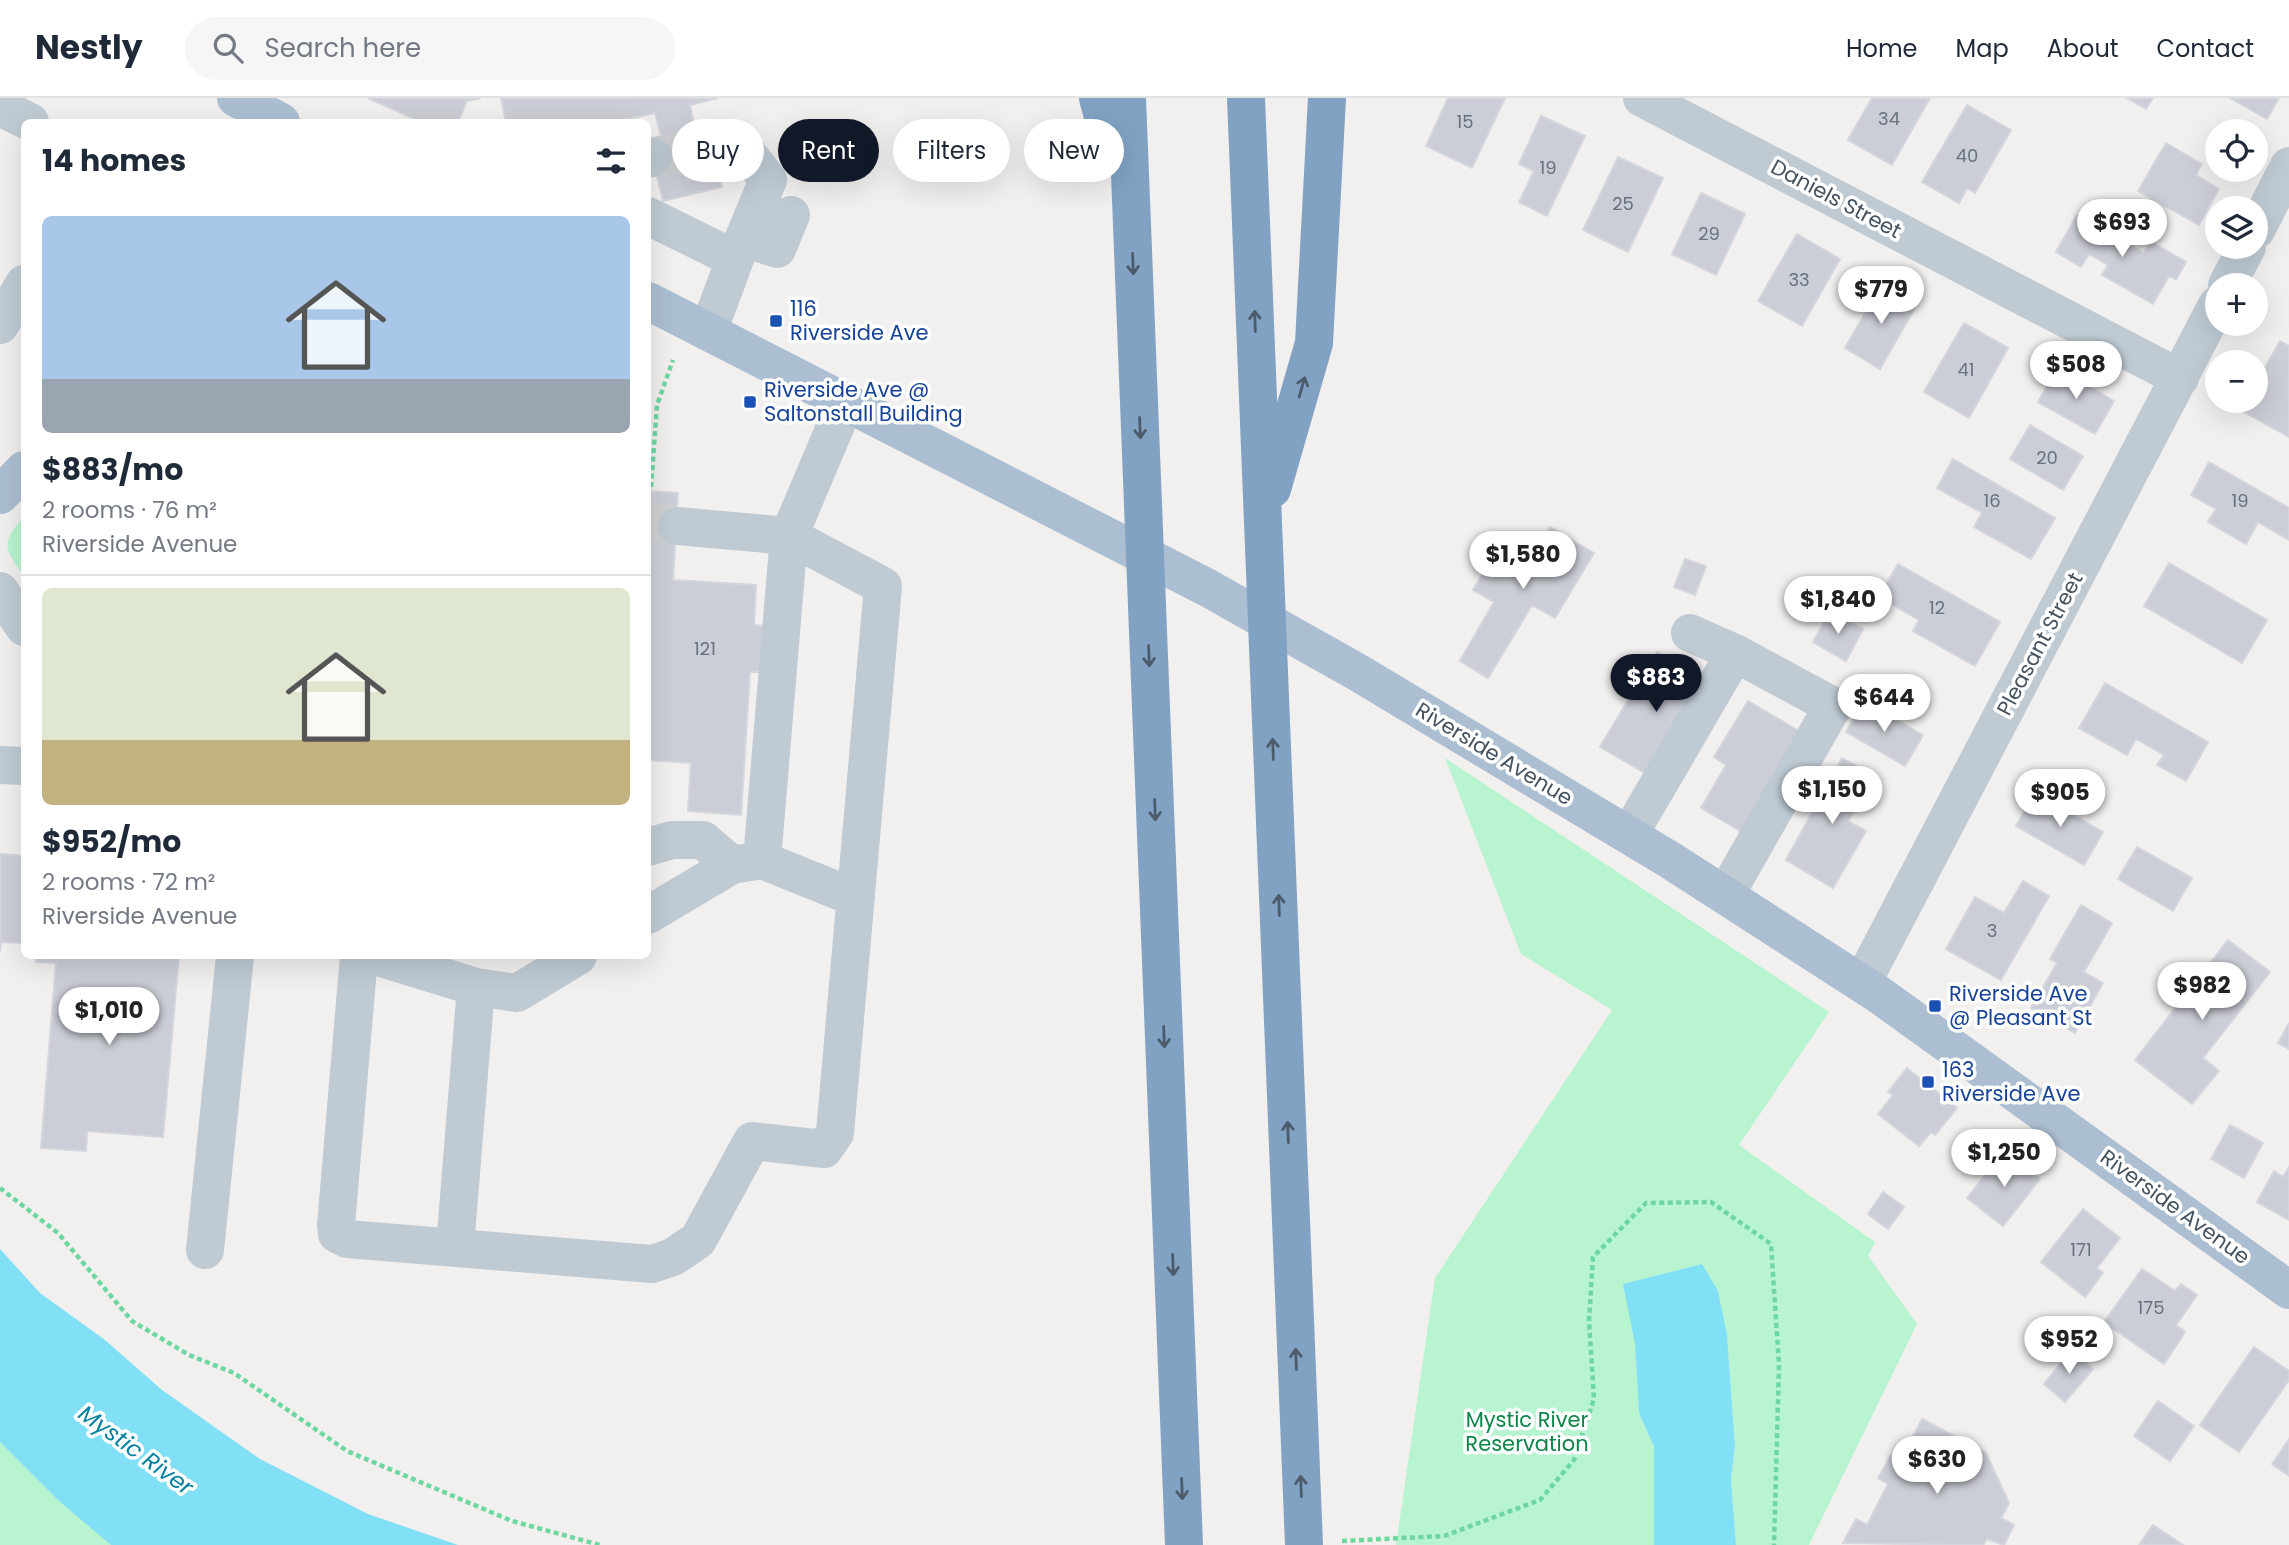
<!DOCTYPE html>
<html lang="en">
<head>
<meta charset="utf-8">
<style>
  :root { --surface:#fff; --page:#f6f6f7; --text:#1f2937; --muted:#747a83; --line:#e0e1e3; --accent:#111827 }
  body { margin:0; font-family:Poppins,sans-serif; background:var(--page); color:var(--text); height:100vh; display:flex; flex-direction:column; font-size:26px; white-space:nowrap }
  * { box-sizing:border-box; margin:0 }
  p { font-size:23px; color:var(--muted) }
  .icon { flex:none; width:38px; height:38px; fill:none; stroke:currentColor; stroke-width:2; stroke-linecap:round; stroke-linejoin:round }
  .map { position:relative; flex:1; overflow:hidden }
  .side { position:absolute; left:21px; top:21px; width:630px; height:840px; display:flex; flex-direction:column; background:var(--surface); border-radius:10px; box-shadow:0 7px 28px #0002 }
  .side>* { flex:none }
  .banner { position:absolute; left:672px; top:21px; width:665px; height:63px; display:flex; gap:14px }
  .buttons { position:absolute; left:2205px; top:21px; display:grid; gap:14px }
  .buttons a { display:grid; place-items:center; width:63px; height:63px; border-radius:50%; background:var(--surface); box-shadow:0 7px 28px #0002; font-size:35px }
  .price { position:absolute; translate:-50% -60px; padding:0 16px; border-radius:24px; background:#fff; color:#222; font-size:23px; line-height:46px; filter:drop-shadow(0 2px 4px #0008) }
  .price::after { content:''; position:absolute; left:50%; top:42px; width:21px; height:16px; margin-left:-10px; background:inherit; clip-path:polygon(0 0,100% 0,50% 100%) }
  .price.on { background:var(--accent); color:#fff }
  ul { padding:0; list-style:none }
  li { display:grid; align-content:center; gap:14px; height:371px; padding:0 21px }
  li+li { border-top:2px solid var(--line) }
  li span { display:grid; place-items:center; height:217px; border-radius:10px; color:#555 }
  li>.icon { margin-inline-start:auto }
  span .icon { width:126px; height:126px; fill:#fffc; stroke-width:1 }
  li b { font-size:30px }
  h2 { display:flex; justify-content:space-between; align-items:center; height:84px; padding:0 21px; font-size:30px }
  .tag { padding:0 24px; border-radius:32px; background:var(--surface); box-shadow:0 7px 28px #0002; font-size:24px; line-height:63px }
  .tag.on { background:var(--accent); color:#fff }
  header { display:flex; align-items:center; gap:42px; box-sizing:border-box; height:98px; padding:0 35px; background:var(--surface); border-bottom:2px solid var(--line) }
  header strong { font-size:33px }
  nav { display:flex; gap:38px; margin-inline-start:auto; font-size:24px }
  .search { width:490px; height:63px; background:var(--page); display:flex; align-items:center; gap:18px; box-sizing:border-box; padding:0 24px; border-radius:38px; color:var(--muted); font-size:26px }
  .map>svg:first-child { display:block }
</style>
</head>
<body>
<header>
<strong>Nestly</strong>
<div class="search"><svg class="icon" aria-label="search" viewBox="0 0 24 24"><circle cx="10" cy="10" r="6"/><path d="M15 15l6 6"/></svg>Search here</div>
<nav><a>Home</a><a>Map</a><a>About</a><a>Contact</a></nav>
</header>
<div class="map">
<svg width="2289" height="1447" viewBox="0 0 2289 1447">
  <rect width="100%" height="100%" fill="#f2efef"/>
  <!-- green -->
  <path fill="#b9f4d0" d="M24,419V478C4,451 0,444 24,419Z
    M1445,660L1829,914L1739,1047L1875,1144L1868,1158L1917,1226L1809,1447H1736L1731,1381L1735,1348L1727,1237L1628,1201L1635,1246L1639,1315L1654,1349V1447H1396L1435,1180L1612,912L1521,856Z
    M0,1344L60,1404L111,1447H0Z"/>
  <!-- water -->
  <path fill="#81dff6" d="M0,1151L40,1195L105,1242L162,1292L260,1361L368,1416L458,1447H111L60,1404L0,1344Z
    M1702,1166L1718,1193L1727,1237L1735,1348L1731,1381L1736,1447H1654V1349L1639,1315L1635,1246L1623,1186Z"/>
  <!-- building -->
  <path fill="#cbced6" stroke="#d3d6dc" stroke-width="2" d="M368,0H481L467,3L458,24H421Z
    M501,0H718L690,7L695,32L708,29L722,89L663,103L648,41L661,38L655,15L614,24H506Z
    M1448,0H1505L1472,70L1426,48Z
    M1872,0H1930L1892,67L1848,42Z
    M2127,0H2153L2146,11Z
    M2230,0H2279L2267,21Z
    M1967,7L2011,32L1975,95L1967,90L1959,105L1922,84Z
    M1541,18L1585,38L1547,118L1519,104L1534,73L1519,66Z
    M2166,45L2202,66L2196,77L2219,91L2199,127L2138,93Z
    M1618,59L1663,80L1628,154L1583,132Z
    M1701,95L1745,116L1716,177L1672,156Z
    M2077,117L2144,155L2150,143L2186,164L2176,182L2169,178L2153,206L2102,177L2108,167L2089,156L2081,169L2056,154Z
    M1797,136L1840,161L1802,228L1758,203Z
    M1882,186L1917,206L1880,271L1845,250Z
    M1964,225L2008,250L1969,320L1924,294Z
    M2280,243L2289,248V339L2240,312L2246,303H2256V285Z
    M2057,270L2114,303L2095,336L2038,304Z
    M2030,327L2083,358L2063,392L2010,361Z
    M1953,361L2055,420L2031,461L1974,429L1982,415L1937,390Z
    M2209,364L2289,410V442L2258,424L2246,446L2208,424L2216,411L2191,397Z
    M648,393L678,395L673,482L756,487L754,527L765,528L761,574H750L741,717L688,713L691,665L648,662Z
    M1550,429L1594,455L1555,520L1532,507L1488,580L1460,563L1494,504L1473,492L1506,437L1535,454Z
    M1685,461L1706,468L1695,497L1674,489Z
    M2169,465L2267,522L2242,565L2144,508Z
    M1898,466L2000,524L1975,568L1913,533L1919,522L1879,499Z
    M1830,513L1863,531L1846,563L1813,544Z
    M1657,554L1715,588L1650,678L1600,649Z
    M2105,585L2208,644L2186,683L2157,667L2164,657L2136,641L2127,657L2079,630Z
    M1748,603L1811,640L1752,740L1701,710L1726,667L1714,659Z
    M1864,603L1923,637L1905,668L1846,634Z
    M1842,660L1874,678L1848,723L1866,733L1833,790L1786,762Z
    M2035,695L2103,734L2084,767L2016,728Z
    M2137,749L2192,780L2173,813L2118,781Z
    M0,756L24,758V845L1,844L0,854Z
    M2023,783L2049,798L2001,882L1946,851L1975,799L2004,815Z
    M2081,807L2112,825L2084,874L2103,885L2075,935L2031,910L2057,865L2050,861Z
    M2228,842L2270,874L2203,960L2219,973L2192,1006L2135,962Z
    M36,858H179L163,1039L87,1033L86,1053L41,1050L56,865L36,864Z
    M2289,925V951L2278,945Z
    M1907,970L1957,1010L1935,1037L1931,1034L1919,1048L1878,1016L1893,997L1888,994Z
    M2230,1027L2263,1045L2244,1080L2211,1061Z
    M2004,1053L2040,1081L2003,1128L1967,1100Z
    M2289,1069V1122L2257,1104L2274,1073L2283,1079Z
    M1883,1094L1904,1109L1888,1131L1868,1116Z
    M2083,1111L2120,1140L2097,1170L2103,1175L2085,1199L2041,1164Z
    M2142,1171L2175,1193L2181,1186L2197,1197L2176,1227L2185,1234L2164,1266L2104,1224Z
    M2254,1249L2289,1273V1282L2239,1354L2200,1327Z
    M2072,1252L2093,1271L2065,1304L2044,1286Z
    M2158,1303L2194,1328L2170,1363L2134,1338Z
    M1922,1321L1986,1355L2009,1405L2001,1420L2014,1427L2004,1447L1987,1441L1983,1447L1843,1445L1856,1421L1867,1427L1888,1386L1878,1380L1891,1357L1901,1362Z
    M2289,1341V1378L2272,1366Z
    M2153,1427L2183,1447H2139Z"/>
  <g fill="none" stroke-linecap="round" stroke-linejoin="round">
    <!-- minor-tunnel -->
    <path stroke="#cfd0d2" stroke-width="38" stroke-dasharray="38 19" stroke-linecap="butt" d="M653,59L712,48
      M648,422L677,428"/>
    <!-- path -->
    <path stroke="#6dd7a2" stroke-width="4.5" stroke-dasharray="5 3.5" stroke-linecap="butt" d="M651,389L657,307L673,262
      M0,1090L58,1135L132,1223L189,1257L234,1275L347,1353L512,1423L600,1447
      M1342,1443L1444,1438L1540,1402L1574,1362L1594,1301L1589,1223L1593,1159L1646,1105L1711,1104L1771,1146L1779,1267L1774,1447"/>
    <!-- minor -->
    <path stroke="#bfcad3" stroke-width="38" d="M1642,0L2180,280
      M0,9L30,24
      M712,48L745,52L768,82L735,161
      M648,61L653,59
      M648,118L735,161L708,234
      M2256,132L2289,68
      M744,140L777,151L791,117
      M2227,187L2247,149
      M0,227L24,186
      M0,493L24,529
      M0,667L24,668
      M1629,737L1735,555L1690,535
      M648,749L672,742H703L732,767
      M762,762L856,800
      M1726,796L1833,608L1735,555
      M648,817L732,767L762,762L789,438L846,303
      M359,858L336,1127L337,1136L347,1141L652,1166L673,1159L698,1142L752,1043L824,1051L835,1035L883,488L789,438L677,428
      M375,858L476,889L517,895L578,858
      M1862,885L2217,207
      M455,1149L476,889
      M205,1152L235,858"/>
    <!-- major -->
    <path stroke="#acbfd2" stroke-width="38" d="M236,0L281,24
      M648,203L1208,490L1357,574L1670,762L1878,896L2289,1192
      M0,397L24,372"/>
    <!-- highway -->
    <path stroke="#82a2c4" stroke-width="38" d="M1098,0L1114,59
      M1127,0L1184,1447
      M1246,0L1304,1447
      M1272,391L1314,245L1327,0"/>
  </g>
  <!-- one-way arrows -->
  <defs><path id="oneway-shaft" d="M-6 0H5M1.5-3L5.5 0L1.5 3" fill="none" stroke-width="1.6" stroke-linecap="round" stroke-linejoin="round" transform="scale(1.75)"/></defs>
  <g stroke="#4b5b6a">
    <use href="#oneway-shaft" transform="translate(1133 166) rotate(88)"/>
    <use href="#oneway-shaft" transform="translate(1255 223) rotate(-92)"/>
    <use href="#oneway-shaft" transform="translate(1302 289) rotate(-74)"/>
    <use href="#oneway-shaft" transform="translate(1140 330) rotate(88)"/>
    <use href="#oneway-shaft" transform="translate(1149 558) rotate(88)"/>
    <use href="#oneway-shaft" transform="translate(1273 651) rotate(-92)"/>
    <use href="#oneway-shaft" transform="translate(1155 712) rotate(88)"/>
    <use href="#oneway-shaft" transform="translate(1279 807) rotate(-92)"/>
    <use href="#oneway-shaft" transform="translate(1164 939) rotate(88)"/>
    <use href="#oneway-shaft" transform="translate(1288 1034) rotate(-92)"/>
    <use href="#oneway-shaft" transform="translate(1173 1167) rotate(88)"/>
    <use href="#oneway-shaft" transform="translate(1296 1261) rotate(-92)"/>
    <use href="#oneway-shaft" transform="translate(1301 1388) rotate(-92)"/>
    <use href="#oneway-shaft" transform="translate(1182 1391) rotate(88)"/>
  </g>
  <!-- markers -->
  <g fill="#1a4fb4" stroke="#fff" stroke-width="2.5">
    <rect x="769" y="216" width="14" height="14" rx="3.5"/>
    <rect x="743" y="297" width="14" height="14" rx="3.5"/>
    <rect x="1928" y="901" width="14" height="14" rx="3.5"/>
    <rect x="1921" y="977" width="14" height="14" rx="3.5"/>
  </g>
  <g text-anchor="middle" stroke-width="7" stroke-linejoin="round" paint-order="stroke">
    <!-- number labels -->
    <g font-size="18" fill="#66727e">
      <text x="1889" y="27">34</text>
      <text x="1465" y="30">15</text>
      <text x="1967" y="64">40</text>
      <text x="1548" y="76">19</text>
      <text x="1623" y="112">25</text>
      <text x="1709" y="142">29</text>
      <text x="1799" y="188">33</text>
      <text x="1966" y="278">41</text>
      <text x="2047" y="366">20</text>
      <text x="1992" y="409">16</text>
      <text x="2240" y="409">19</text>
      <text x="1937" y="516">12</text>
      <text x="705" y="557">121</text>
      <text x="1992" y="839">3</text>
      <text x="2081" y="1158">171</text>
      <text x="2151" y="1216">175</text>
    </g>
    <!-- street labels -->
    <g font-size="21" fill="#455360" stroke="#fff">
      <text transform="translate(1836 101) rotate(28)" y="7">Daniels Street</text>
      <text transform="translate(2040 546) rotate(-62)" y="7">Pleasant Street</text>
      <text transform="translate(1494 656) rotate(31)" y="7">Riverside Avenue</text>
      <text transform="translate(2175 1109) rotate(36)" y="7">Riverside Avenue</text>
    </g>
    <!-- transit labels -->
    <g font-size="21" fill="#164399" stroke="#fff" text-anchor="start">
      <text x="790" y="218">116<tspan x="790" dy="24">Riverside Ave</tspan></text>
      <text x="764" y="299">Riverside Ave @<tspan x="764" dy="24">Saltonstall Building</tspan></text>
      <text x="1949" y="903">Riverside Ave<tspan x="1949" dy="24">@ Pleasant St</tspan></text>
      <text x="1942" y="979">163<tspan x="1942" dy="24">Riverside Ave</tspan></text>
    </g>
    <!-- park labels -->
    <g font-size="21" fill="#0c8548" stroke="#fff">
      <text x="1527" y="1329">Mystic River<tspan x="1527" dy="24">Reservation</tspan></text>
    </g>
    <!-- water labels -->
    <g font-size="23" font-style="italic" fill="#037f9f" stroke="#fff">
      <text transform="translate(136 1352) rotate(36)" y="8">Mystic River</text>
    </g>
  </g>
</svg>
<div class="buttons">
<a><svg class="icon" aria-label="locate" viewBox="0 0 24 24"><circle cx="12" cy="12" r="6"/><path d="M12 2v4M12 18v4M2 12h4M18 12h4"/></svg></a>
<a><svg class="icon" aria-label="layers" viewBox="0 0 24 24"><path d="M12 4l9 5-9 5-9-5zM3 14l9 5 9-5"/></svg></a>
<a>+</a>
<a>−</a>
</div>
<b class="price" style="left:2122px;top:161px">$693</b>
<b class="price" style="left:1881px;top:228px">$779</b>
<b class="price" style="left:2076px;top:303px">$508</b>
<b class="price" style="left:1523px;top:493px">$1,580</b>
<b class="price" style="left:1838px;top:538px">$1,840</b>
<b class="price on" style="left:1656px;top:616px">$883</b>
<b class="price" style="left:1884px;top:636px">$644</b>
<b class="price" style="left:1832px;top:728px">$1,150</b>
<b class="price" style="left:2060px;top:731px">$905</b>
<b class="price" style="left:2202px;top:924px">$982</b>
<b class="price" style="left:109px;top:949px">$1,010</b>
<b class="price" style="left:2004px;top:1091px">$1,250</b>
<b class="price" style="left:2069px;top:1278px">$952</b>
<b class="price" style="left:1937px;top:1398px">$630</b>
<div class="banner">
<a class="tag">Buy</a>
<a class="tag on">Rent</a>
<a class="tag">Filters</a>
<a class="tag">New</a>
</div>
<section class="side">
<h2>14 homes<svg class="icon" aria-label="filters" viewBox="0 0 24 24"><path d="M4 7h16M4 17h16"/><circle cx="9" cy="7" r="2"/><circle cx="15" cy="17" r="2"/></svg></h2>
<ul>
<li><span style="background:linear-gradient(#a9c7e8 75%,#9aa5b1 0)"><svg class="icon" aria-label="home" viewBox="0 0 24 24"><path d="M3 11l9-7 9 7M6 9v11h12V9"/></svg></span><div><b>$883/mo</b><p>2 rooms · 76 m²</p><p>Riverside Avenue</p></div></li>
<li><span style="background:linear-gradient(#dfe7d0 70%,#c2b280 0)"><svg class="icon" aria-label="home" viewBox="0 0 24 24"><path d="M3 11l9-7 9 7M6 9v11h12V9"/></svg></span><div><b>$952/mo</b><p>2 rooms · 72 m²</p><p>Riverside Avenue</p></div></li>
</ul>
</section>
</div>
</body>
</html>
